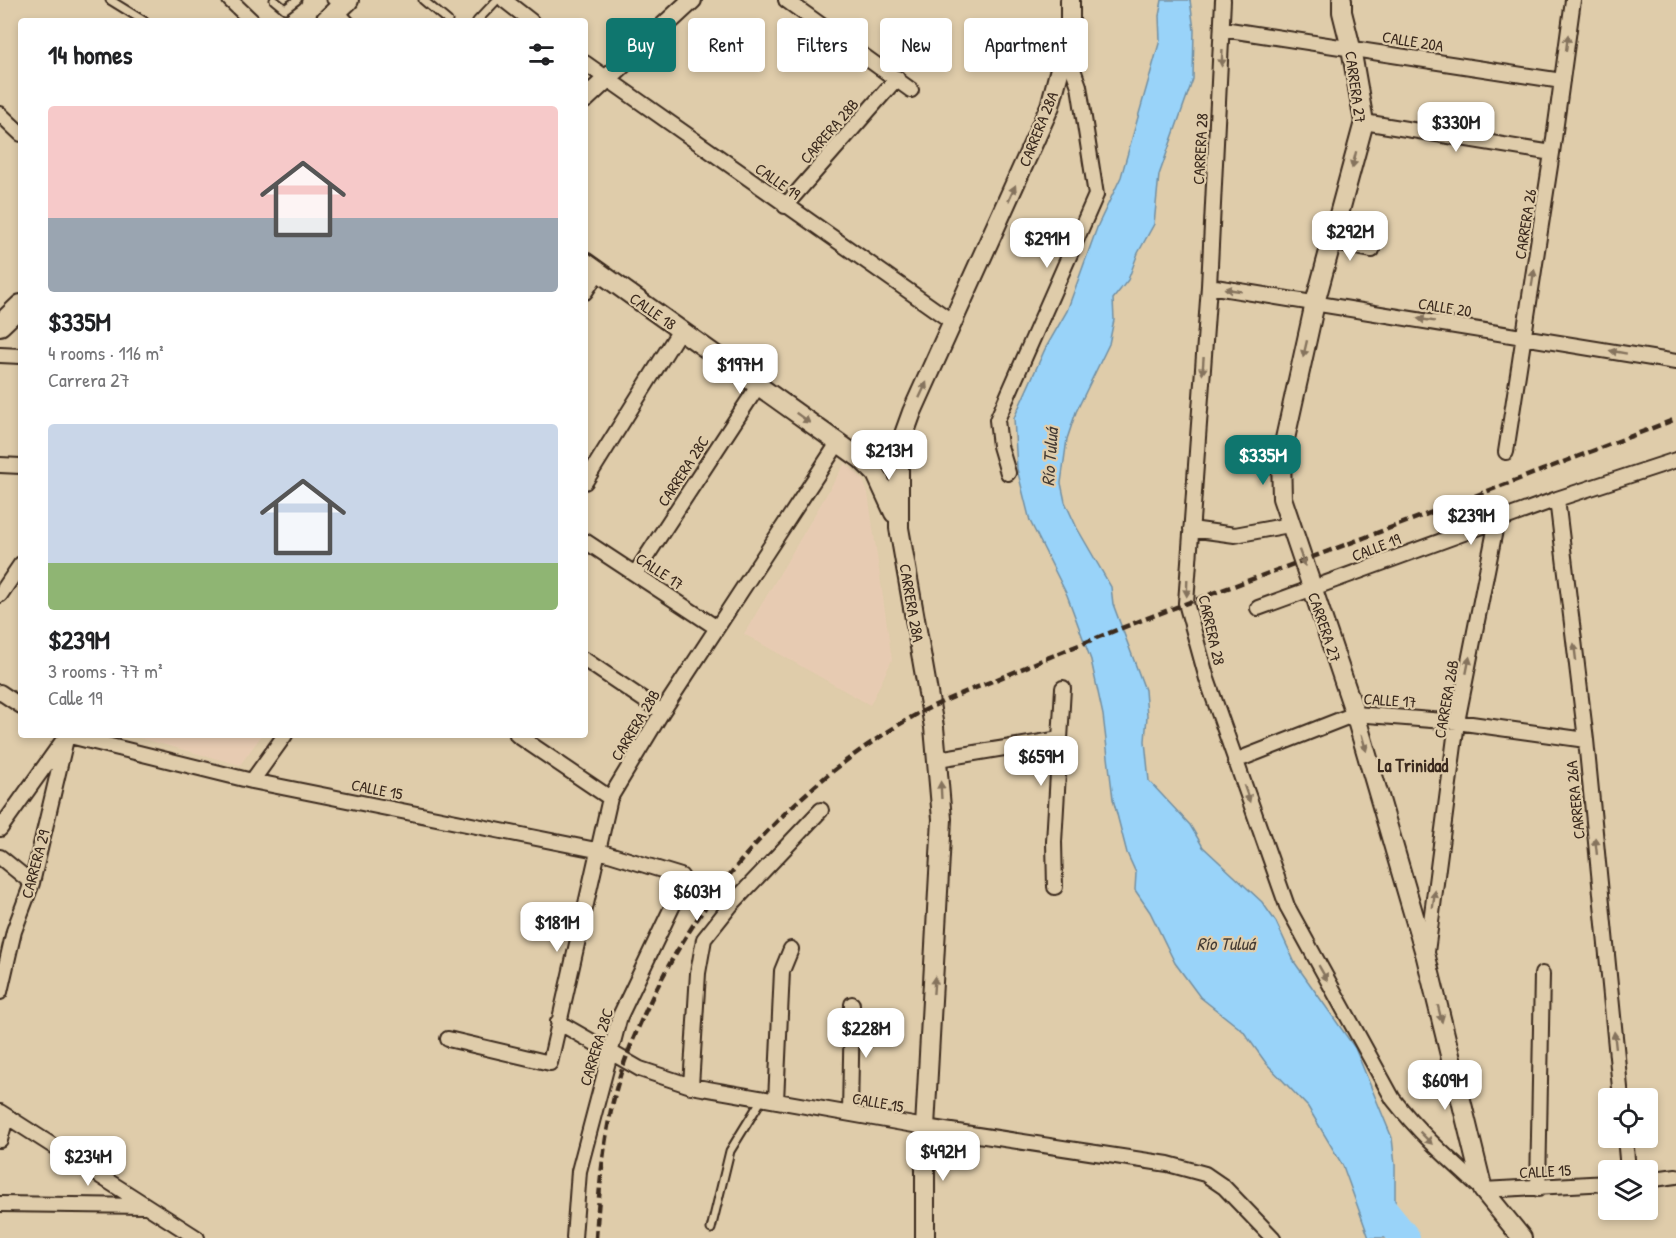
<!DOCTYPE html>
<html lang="en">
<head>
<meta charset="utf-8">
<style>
  :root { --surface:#fff; --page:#f2f2f2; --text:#202124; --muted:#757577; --accent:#0f766e }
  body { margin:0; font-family:"Patrick Hand",sans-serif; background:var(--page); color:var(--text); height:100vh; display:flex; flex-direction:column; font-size:22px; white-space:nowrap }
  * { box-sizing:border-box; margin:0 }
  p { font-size:20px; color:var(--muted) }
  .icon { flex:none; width:33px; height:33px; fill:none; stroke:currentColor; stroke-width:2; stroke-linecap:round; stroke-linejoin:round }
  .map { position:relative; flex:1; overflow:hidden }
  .side { position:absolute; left:18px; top:18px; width:570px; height:720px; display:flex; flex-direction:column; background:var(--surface); border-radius:6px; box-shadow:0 3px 9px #0003 }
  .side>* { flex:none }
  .guide { position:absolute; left:606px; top:18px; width:570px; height:54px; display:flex; gap:12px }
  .tools { position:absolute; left:1598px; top:1088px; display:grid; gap:12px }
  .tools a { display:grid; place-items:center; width:60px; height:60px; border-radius:6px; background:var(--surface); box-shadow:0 3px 9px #0003; font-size:30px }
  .price { position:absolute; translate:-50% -51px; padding:0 14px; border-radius:12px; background:#fff; color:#222; font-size:20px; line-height:39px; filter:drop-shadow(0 2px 3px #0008) }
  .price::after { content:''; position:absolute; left:50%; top:36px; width:18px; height:14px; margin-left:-9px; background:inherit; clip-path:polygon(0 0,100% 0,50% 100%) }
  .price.current { background:var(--accent); color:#fff }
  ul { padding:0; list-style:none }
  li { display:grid; align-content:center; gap:12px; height:318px; padding:0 30px }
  li span { display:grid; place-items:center; height:186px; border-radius:6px; color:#555 }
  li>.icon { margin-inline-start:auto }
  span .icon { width:108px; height:108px; fill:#fffc; stroke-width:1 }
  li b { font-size:26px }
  h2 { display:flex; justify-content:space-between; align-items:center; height:72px; padding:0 30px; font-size:26px }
  .chip { padding:0 21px; border-radius:6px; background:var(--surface); box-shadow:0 3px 9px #0003; font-size:21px; line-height:54px }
  .chip.current { background:var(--accent); color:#fff }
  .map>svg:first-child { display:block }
</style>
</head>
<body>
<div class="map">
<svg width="1676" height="1238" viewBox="0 0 1676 1238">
  <rect width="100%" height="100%" fill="#dfccaa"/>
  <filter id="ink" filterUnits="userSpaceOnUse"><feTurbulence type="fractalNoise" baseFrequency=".0167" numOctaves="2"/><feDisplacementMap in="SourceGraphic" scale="12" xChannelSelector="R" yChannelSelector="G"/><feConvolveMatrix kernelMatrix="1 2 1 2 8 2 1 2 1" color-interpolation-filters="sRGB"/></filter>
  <g filter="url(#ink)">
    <!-- built -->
    <path fill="#e7cbb2" d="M845,463L862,478L868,493L892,660L870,705L744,634Z
      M128,735H262L240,765Z"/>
    <!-- water -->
    <path fill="#99d3f9" stroke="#738fa1" stroke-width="1.5" d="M1162,0H1190L1194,30L1193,79L1159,175L1154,224L1138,253L1128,280L1113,299L1114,320L1109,344L1076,412L1067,439L1061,483L1065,502L1077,528L1111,587L1113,604L1145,690L1147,716L1145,741L1149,781L1190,825L1203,847L1262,902L1276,922L1295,963L1355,1048L1392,1138L1395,1165V1223L1403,1238H1369L1343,1166L1308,1107L1266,1063L1243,1031L1200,997L1175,963L1150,912L1135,890L1136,873L1127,853L1113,799L1103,715L1091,660L1067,595L1030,521L1017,469L1014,418L1045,349L1067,311L1098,225L1121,177L1160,40L1159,16Z"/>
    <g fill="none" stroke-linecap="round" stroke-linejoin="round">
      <!-- river -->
      <path stroke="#99d3f9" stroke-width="30" d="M1375,1201L1405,1238"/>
      <!-- service casing -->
      <g stroke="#3b2a1e" stroke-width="11">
        <path id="service" d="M110,0L144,21
          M274,0L285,9L297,0
          M331,0L350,21
          M423,0L448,21
          M477,21L497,0
          M711,1229L730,1151L762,1099"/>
      </g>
      <!-- minor casing -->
      <g stroke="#3b2a1e" stroke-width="18">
        <path id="minor" d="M230,0L252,21
          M504,0L531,21
          M786,0L911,90
          M1223,0L1209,286L1186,603L1207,679L1287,906L1393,1099C1421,1135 1449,1159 1483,1190L1608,1183
          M1223,29L1562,81
          M585,63L954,323
          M0,114L21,134
          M1364,122L1552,153
          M785,206L897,78
          M1334,243L1372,250
          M1209,286L1676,362
          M585,292L598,272
          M0,355L21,356
          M1506,452L1552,153L1573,0
          M0,465L21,466
          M1008,473L1000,446L997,420L1096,195L1079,86L1066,50
          M585,482L680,330
          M1557,499L1586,740L1621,1098
          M1191,529L1235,535L1289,525
          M585,541L717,628
          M635,574L758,386
          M0,595L21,564
          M1258,608L1557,499L1676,460
          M585,660L662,712
          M0,692L21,706
          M66,735L252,781L596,850L681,876L684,882L620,1016L579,1171L574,1238
          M517,735L610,798
          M938,759L1060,739
          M1235,761L1355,714L1457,722L1586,740
          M252,781L285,735
          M0,829L62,742
          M0,857L32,883
          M1055,887L1054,842L1063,688
          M1427,952L1457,722L1497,520
          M0,992L14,931L32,883L67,735
          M558,1022L640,1069L691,1086L925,1127L1168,1164L1205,1174L1224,1187L1273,1238
          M448,1039L550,1063L610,798L662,712L838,443
          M691,1086L698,973L704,939L731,905L821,810
          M776,1101L782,971L791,949
          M0,1112L197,1238
          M850,1114L852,1004
          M1625,1137L1628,1170
          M0,1140L6,1118
          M1647,1180L1676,1176
          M1538,1189L1542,974
          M0,1204L146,1206"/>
      </g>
      <!-- tertiary casing -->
      <g stroke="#3b2a1e" stroke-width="22">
        <path id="tertiary" d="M1342,0V12L1351,48L1364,122L1315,303L1281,457L1282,498L1355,714L1426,957L1483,1190L1522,1238
          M585,99L692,0
          M585,262L861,459L876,474L894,513
          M925,1238V1127L942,819L934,727L899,528V462L903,437L912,412L1050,106L1070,31V0"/>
      </g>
      <!-- secondary casing -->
      <g stroke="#3b2a1e" stroke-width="24">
        <path id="secondary" d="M326,21L348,0
          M0,325L21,305"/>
      </g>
      <!-- service -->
      <use href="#service" stroke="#dfccaa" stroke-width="7"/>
      <!-- minor -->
      <use href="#minor" stroke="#dfccaa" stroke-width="14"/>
      <!-- tertiary -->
      <use href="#tertiary" stroke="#dfccaa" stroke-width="18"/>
      <!-- secondary -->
      <use href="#secondary" stroke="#dfccaa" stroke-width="20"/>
      <!-- rail -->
      <path stroke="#3b2a1e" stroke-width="4.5" stroke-dasharray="9 4.5" stroke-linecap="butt" d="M596,1238C600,1179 605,1114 626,1058C679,916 780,793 912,717C944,699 979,687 1012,673C1093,638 1175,607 1258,577C1398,526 1537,472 1676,419"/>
    </g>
    <!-- one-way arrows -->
    <defs><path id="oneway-solid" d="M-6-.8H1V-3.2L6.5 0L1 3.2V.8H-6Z" transform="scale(1.5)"/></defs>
    <g fill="#85735d">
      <use href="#oneway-solid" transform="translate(1567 43) rotate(-83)"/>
      <use href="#oneway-solid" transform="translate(1222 58) rotate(93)"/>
      <use href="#oneway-solid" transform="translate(1354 160) rotate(104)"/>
      <use href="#oneway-solid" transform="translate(1012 193) rotate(-66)"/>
      <use href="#oneway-solid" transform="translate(1533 278) rotate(-81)"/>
      <use href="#oneway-solid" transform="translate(1233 290) rotate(-171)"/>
      <use href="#oneway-solid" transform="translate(1426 320) rotate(-171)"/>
      <use href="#oneway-solid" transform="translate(1305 349) rotate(103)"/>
      <use href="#oneway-solid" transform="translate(1618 352) rotate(-170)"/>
      <use href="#oneway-solid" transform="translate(1203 366) rotate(94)"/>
      <use href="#oneway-solid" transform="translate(923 390) rotate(-65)"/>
      <use href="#oneway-solid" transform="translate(803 418) rotate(36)"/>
      <use href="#oneway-solid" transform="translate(1302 558) rotate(70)"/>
      <use href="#oneway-solid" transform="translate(1187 588) rotate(92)"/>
      <use href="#oneway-solid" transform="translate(1575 652) rotate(-97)"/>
      <use href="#oneway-solid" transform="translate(1468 665) rotate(-79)"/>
      <use href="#oneway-solid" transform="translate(1364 743) rotate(74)"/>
      <use href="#oneway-solid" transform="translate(941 790) rotate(-93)"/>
      <use href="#oneway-solid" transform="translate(1247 794) rotate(71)"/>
      <use href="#oneway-solid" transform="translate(1596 846) rotate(-96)"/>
      <use href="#oneway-solid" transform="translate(1434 899) rotate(-82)"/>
      <use href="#oneway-solid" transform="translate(1323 973) rotate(60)"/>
      <use href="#oneway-solid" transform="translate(934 985) rotate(-86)"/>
      <use href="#oneway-solid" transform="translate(1440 1014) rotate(76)"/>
      <use href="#oneway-solid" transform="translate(1615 1040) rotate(-96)"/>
      <use href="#oneway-solid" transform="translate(1426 1138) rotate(45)"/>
    </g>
  </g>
  <g text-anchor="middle" stroke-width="4.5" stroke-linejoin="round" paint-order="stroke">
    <!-- street labels -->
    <g font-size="16" fill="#3b2a1e" stroke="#dfccaa">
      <text transform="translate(1413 41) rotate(9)" y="6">CALLE 20A</text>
      <text transform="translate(1356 87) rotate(82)" y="6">CARRERA 27</text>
      <text transform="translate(1038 129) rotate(-68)" y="6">CARRERA 28A</text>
      <text transform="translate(829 131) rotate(-49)" y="6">CARRERA 28B</text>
      <text transform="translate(1200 149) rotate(-87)" y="6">CARRERA 28</text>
      <text transform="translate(778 181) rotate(35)" y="6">CALLE 19</text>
      <text transform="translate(1525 224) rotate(-81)" y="6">CARRERA 26</text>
      <text transform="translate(1445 307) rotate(9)" y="6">CALLE 20</text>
      <text transform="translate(653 311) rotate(35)" y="6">CALLE 18</text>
      <text transform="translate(683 471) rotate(-57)" y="6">CARRERA 28C</text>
      <text transform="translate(1376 547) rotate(-21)" y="6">CALLE 19</text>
      <text transform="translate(660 571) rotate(33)" y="6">CALLE 17</text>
      <text transform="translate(912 603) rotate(80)" y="6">CARRERA 28A</text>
      <text transform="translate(1325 627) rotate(71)" y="6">CARRERA 27</text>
      <text transform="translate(1212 630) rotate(77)" y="6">CARRERA 28</text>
      <text transform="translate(1446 699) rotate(-80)" y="6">CARRERA 26B</text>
      <text transform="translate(1390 700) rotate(4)" y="6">CALLE 17</text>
      <text transform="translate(635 725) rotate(-59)" y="6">CARRERA 28B</text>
      <text transform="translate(377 789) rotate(11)" y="6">CALLE 15</text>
      <text transform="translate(1575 800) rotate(-96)" y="6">CARRERA 26A</text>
      <text transform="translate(35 864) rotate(-75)" y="6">CARRERA 29</text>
      <text transform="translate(596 1047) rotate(-73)" y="6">CARRERA 28C</text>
      <text transform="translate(878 1102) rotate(10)" y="6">CALLE 15</text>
      <text transform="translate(1545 1171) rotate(-3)" y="6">CALLE 15</text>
    </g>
    <!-- water labels -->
    <g font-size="18" font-style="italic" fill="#443b34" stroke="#dfccaa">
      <text transform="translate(1050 457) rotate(-86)" y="6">Río Tuluá</text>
      <text x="1226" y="950">Río Tuluá</text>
    </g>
    <!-- neighbourhood labels -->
    <g font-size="18" font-weight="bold" fill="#3b2a1e" stroke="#dfccaa">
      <text x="1413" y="772">La Trinidad</text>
    </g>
  </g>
</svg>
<div class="tools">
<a><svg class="icon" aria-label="locate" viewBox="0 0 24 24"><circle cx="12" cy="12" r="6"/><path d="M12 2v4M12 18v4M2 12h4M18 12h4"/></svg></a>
<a><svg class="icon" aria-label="layers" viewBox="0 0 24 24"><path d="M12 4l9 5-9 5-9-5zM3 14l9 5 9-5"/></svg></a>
</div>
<b class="price" style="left:1456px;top:153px">$330M</b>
<b class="price" style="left:1350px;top:262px">$292M</b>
<b class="price" style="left:1047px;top:269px">$291M</b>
<b class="price" style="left:740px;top:395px">$197M</b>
<b class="price" style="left:889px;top:481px">$213M</b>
<b class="price current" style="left:1263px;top:486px">$335M</b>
<b class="price" style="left:1471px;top:546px">$239M</b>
<b class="price" style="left:1041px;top:787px">$659M</b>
<b class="price" style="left:697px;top:922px">$603M</b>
<b class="price" style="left:557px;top:953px">$181M</b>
<b class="price" style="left:866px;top:1059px">$228M</b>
<b class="price" style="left:1445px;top:1111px">$609M</b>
<b class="price" style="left:943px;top:1182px">$492M</b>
<b class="price" style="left:88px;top:1187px">$234M</b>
<div class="guide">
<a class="chip current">Buy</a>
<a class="chip">Rent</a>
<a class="chip">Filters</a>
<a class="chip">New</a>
<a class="chip">Apartment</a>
</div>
<section class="side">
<h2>14 homes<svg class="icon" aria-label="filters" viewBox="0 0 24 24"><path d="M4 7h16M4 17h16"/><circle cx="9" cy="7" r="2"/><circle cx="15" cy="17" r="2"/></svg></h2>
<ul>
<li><span style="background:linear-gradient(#f6c9c9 60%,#9aa5b1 0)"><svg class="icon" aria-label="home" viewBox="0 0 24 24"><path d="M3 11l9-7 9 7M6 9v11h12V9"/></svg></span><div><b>$335M</b><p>4 rooms · 116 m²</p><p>Carrera 27</p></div></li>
<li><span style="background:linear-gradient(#c9d6e8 75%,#8fb573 0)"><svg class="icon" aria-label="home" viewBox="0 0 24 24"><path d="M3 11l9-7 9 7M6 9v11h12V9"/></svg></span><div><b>$239M</b><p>3 rooms · 77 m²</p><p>Calle 19</p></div></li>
</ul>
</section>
</div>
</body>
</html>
